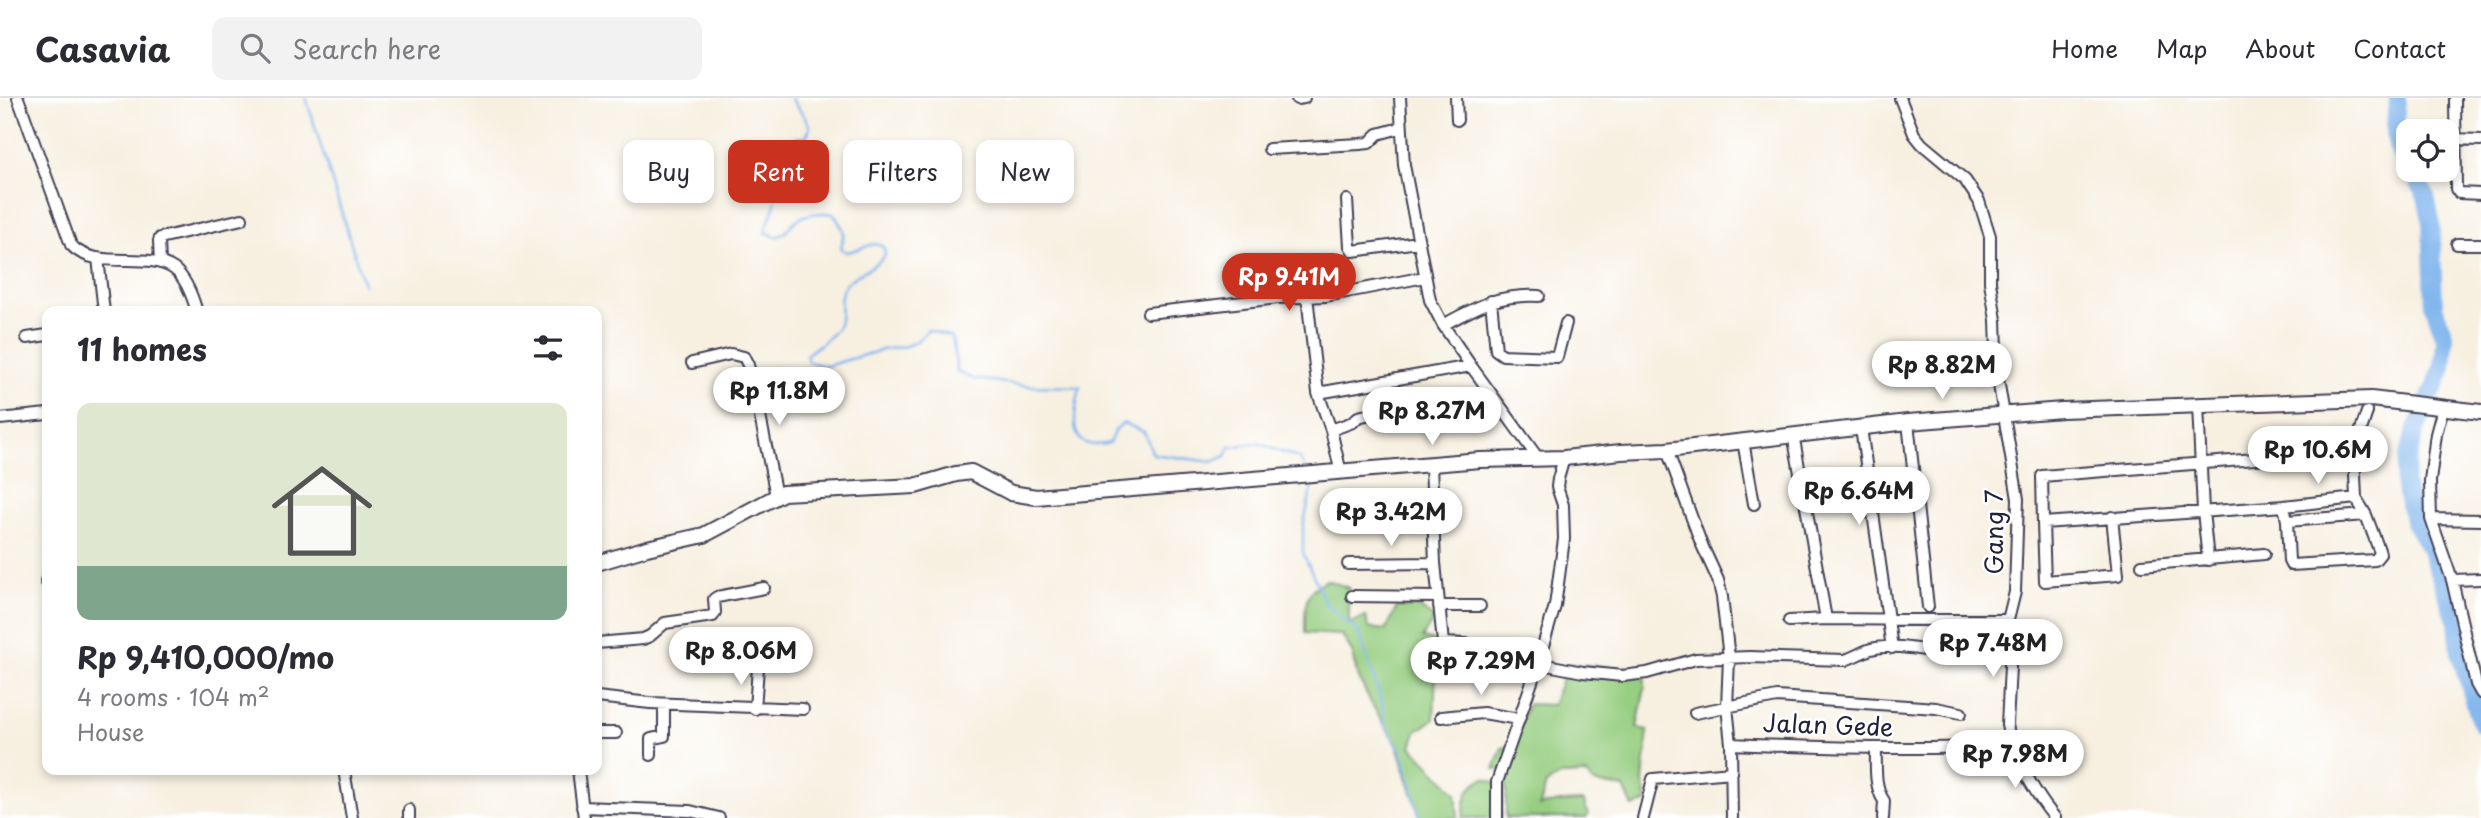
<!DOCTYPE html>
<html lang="en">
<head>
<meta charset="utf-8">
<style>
  :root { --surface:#fff; --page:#f2f2f3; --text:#2b2b33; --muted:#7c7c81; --line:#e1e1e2; --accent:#c8321e }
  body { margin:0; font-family:"Playpen Sans",sans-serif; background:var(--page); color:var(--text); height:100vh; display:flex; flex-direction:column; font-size:26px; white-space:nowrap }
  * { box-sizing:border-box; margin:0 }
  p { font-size:23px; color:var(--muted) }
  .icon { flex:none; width:38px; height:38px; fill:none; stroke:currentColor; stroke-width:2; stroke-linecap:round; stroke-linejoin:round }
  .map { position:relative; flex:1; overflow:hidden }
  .drawer { position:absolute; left:42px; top:208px; width:560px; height:469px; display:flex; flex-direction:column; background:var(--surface); border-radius:14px; box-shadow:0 4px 10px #0003 }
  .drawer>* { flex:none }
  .hud { position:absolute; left:623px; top:42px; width:665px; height:63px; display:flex; gap:14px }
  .controls { position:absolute; left:2396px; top:21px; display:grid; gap:14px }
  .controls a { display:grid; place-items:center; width:63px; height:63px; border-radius:14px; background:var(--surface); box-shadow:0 4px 10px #0003; font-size:35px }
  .price { position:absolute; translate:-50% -60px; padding:0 16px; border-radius:24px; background:#fff; color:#222; font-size:23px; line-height:46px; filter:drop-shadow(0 2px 4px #0008) }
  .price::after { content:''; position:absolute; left:50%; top:42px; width:21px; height:16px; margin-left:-10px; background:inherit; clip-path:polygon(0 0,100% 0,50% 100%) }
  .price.on { background:var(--accent); color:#fff }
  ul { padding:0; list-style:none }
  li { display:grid; align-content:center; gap:14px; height:371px; padding:0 35px }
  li+li { border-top:2px solid var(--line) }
  li span { display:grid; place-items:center; height:217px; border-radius:14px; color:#555 }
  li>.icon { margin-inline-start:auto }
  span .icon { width:126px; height:126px; fill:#fffc; stroke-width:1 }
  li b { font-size:30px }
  h2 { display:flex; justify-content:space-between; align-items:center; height:84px; padding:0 35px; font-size:30px }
  .pill { padding:0 24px; border-radius:14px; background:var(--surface); box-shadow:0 4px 10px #0003; font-size:24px; line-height:63px }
  .pill.on { background:var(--accent); color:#fff }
  header { display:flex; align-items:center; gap:42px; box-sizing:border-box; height:98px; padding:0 35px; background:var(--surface); border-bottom:2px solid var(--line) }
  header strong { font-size:33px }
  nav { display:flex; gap:38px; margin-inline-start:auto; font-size:24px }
  .search { width:490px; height:63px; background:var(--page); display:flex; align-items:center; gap:18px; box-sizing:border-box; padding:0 24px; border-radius:14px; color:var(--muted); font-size:26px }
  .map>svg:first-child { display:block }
</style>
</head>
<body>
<header>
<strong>Casavia</strong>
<div class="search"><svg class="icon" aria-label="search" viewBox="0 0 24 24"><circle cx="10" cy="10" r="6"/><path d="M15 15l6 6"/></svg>Search here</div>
<nav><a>Home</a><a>Map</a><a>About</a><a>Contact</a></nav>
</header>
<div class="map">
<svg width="2481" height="720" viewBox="0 0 2481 720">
  <rect width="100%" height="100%" fill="#fff"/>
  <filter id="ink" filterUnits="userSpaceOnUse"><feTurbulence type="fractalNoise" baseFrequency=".0143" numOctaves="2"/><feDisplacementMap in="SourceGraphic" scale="14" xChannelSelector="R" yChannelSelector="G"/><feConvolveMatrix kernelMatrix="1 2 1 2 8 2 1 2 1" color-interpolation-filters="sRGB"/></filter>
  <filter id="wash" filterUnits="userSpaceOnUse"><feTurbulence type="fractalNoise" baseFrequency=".00686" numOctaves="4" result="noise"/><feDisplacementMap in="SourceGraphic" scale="28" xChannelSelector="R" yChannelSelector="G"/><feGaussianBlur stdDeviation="1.57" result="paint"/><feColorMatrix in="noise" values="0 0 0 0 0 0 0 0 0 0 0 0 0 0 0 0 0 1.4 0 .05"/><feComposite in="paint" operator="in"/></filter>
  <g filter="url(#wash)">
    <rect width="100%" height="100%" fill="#f7f0e1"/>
    <!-- green -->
    <path fill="#97ce81" stroke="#5c785e" stroke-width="2" d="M1327,482L1349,490V526L1366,518L1368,530L1386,532L1397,509H1419L1434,521L1422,540L1434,543L1436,570L1434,621L1416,634L1411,648L1456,695L1458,720H1420L1397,647L1370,603L1357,576L1353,556L1342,537L1305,535C1305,511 1302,492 1327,482Z
      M1568,566L1644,571L1645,589L1637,630L1648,632L1643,683L1647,704L1633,709L1624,690L1594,685L1586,676L1562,677L1546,686L1540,708L1560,704L1584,703L1588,717L1586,720H1506V672L1494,671L1502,650L1513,648L1528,606L1552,607Z
      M1484,680L1502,687L1501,720H1463C1466,700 1464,690 1484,680Z"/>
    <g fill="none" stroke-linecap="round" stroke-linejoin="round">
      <!-- stream -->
      <path stroke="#7eb4ed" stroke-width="2.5" d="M306,0L364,187
        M791,0C798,12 807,18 810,30L806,39L761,43L751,54C748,75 762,80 777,91C778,105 769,120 765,134L777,139C789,134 786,132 794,124C804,115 822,114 834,116L844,133L841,151L846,154C857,153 866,146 879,146L884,150L885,157C874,172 855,174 845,187C837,199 843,214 839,226C834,238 816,249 806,257L808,264L826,268L882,252L906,248L917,243L928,232L952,239L957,274L974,281L1031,288L1080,289C1074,317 1065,356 1109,345L1115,332L1123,325L1144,334L1153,356L1212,364L1226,358L1230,349L1258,345L1300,361L1305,370
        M1312,382L1313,385L1303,428V455L1326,506L1359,535L1383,608L1385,627L1402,654L1420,720"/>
      <!-- river -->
      <path stroke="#7eb4ed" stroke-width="18" d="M2397,0C2396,29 2389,42 2408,67
        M2412,72L2426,98L2431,122L2434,208L2445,241L2443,270L2416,331L2407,362L2404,384L2413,422L2429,449L2457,524L2460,556L2481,626"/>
    </g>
  </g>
  <g filter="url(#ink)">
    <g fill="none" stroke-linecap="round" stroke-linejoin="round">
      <!-- minor casing -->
      <g stroke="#424154" stroke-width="14">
        <path id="minor" d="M18,0L71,147C95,174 149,152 174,171C186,180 193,200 197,214
          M1400,0L1404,67L1430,202L1443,227L1471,268L1538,360
          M1456,0L1457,22
          M2455,0L2456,91L2459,95L2481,96
          M1297,1L1304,0
          M2454,41L2481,42
          M1269,51L1360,46L1369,45L1378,36L1400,30
          M1347,102L1350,148L1353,153L1418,144
          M2457,146H2481
          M98,160L104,214
          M160,165L159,143L160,140L242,121
          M1307,198L1318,295L1331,332L1341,375
          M1491,203L1496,252L1503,257L1557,259L1566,225
          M1148,215L1278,200L1326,198L1425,179
          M1443,227C1478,208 1499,196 1539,198
          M27,240L47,237
          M692,265L731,256L744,259L748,267L760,318L776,398
          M1318,295L1471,268
          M2198,307L2203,413L2208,462
          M2443,310L2436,336L2430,383L2431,421L2452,482L2476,586L2481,595
          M0,321L47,316
          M1908,324L1928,509
          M1861,330L1892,550
          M1331,332L1353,324L1358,319L1383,313L1428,304L1452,302L1489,294
          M1793,336L1826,521
          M1743,343L1754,406
          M1667,352L1701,445L1718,482L1722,499L1729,560L1727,609L1731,646L1732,720
          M2354,353L2042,378L2043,425L2284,408L2287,423L2289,463L2291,467L2375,462L2380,456L2379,452L2366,417L2356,400L2354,353L2367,314
          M1431,367L1435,465L1443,545L1465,546L1523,554L1547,567L1583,574L1622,578L1647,575L1696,561L1750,559L1845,562C1854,559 1862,554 1871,551C1891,545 1919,552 1940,554L1943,552L1944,522H2008
          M2284,408L2356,400
          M1433,411L1451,407
          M2431,421L2481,422
          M2287,423L2366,417
          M2043,425L2045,483L2118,477L2112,419
          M1348,466L1435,465
          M2142,467L2264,456
          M2452,482L2481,481
          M46,483H47
          M1352,498L1438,499
          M1439,508H1480
          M1789,523L1826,521L1944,522
          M597,545L643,541L650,538L665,525L713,518L715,514L714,501L717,499L764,490
          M597,599L650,605L803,611
          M755,611L758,569
          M1695,615L1777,599L1936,610L1961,615
          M1441,619L1483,615L1519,621
          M597,635H616
          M2011,644C2022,672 2035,696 2055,720
          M1731,646C1824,650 1915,652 2008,648L2011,646L2007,627L2010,568L2008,522L2015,494L2018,401L1998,281L1996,222L1990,184V138L1979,103L1965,82L1922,46L1914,36L1900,0
          M1876,651C1876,668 1874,689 1884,703L1883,720
          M651,657V641L664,638V606
          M344,672L352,720
          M578,672L584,720
          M582,709L690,713L719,720
          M409,712V720
          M1497,720V684L1533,581L1555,508L1564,441L1563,407L1557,389L1558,381L1564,360
          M1643,720L1653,681L1732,674"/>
      </g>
      <!-- tertiary casing -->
      <g stroke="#424154" stroke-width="18">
        <path id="tertiary" d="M597,465L647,450L704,437L783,395L915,388L956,376L971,374L1011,395L1036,399L1480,362L1564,360L1621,354L1667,352L1908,324L2062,312L2371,301L2481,314"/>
      </g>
      <!-- minor -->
      <use href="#minor" stroke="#fff" stroke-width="10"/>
      <!-- tertiary -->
      <use href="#tertiary" stroke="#fff" stroke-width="14"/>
    </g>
  </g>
  <g text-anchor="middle" stroke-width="5" stroke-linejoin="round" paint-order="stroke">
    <!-- street labels -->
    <g font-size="24" fill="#22223b" stroke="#fff">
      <text transform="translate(1995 434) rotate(-90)" y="8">Gang 7</text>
      <text transform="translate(1828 628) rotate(2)" y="8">Jalan Gede</text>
    </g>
  </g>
</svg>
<div class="controls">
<a><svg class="icon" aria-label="locate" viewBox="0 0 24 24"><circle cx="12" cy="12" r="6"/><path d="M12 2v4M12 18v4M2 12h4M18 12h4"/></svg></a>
</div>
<b class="price on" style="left:1289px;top:215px">Rp 9.41M</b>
<b class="price" style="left:1942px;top:303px">Rp 8.82M</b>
<b class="price" style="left:779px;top:329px">Rp 11.8M</b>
<b class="price" style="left:1432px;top:349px">Rp 8.27M</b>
<b class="price" style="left:2318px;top:388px">Rp 10.6M</b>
<b class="price" style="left:1859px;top:429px">Rp 6.64M</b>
<b class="price" style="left:1391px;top:450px">Rp 3.42M</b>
<b class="price" style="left:1993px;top:581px">Rp 7.48M</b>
<b class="price" style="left:741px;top:589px">Rp 8.06M</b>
<b class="price" style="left:1481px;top:599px">Rp 7.29M</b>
<b class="price" style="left:2015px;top:692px">Rp 7.98M</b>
<div class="hud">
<a class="pill">Buy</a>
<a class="pill on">Rent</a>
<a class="pill">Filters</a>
<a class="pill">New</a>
</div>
<section class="drawer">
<h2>11 homes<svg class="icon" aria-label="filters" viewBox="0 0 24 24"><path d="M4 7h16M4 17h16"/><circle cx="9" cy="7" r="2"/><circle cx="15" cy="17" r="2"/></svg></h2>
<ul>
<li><span style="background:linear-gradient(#dfe7d0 75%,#7fa58c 0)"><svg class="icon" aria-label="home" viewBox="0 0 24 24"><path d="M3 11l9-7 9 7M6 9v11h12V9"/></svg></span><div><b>Rp 9,410,000/mo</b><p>4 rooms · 104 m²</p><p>House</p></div></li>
</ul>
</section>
</div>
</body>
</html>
